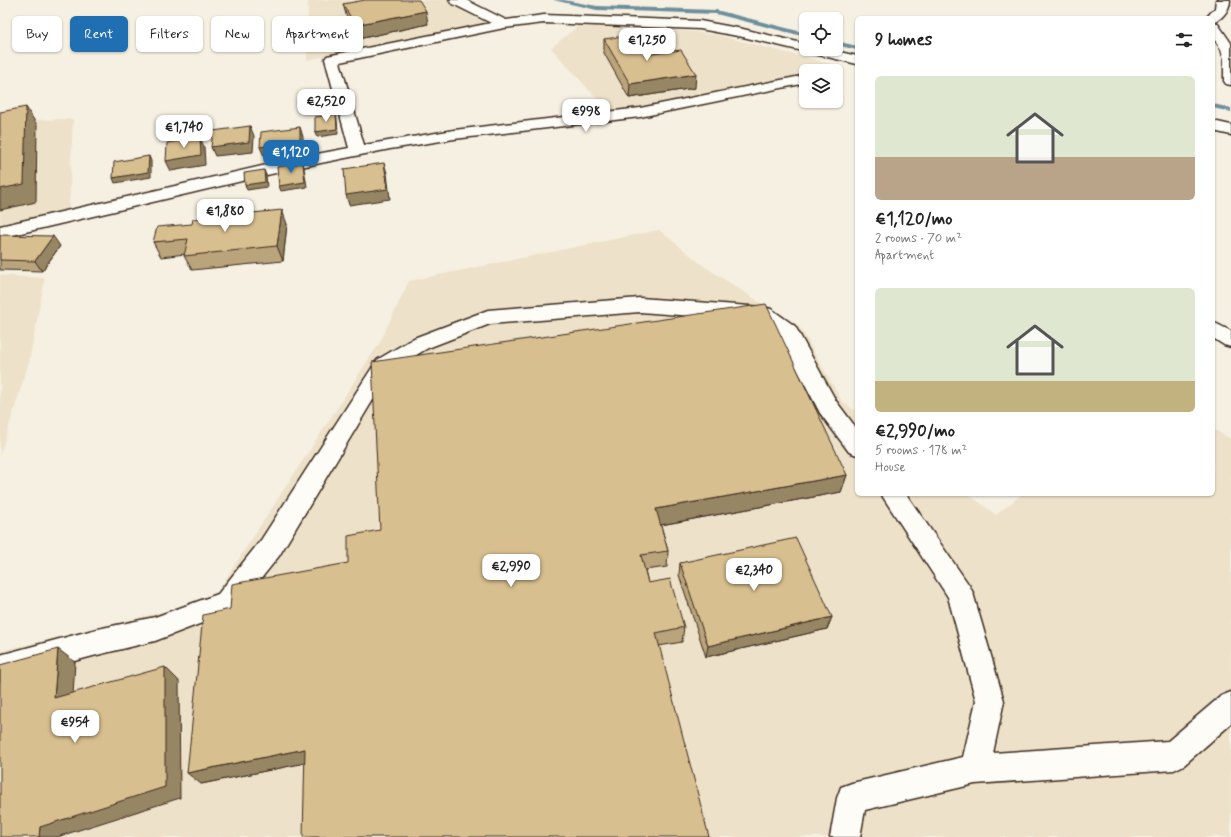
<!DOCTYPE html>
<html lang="en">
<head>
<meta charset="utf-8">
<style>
  :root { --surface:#fff; --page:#f6f6f6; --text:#222; --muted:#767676; --accent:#1f6fb2 }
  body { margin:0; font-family:Mynerve,sans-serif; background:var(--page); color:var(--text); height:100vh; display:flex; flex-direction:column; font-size:15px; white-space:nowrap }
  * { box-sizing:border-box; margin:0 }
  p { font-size:13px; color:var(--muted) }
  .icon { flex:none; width:22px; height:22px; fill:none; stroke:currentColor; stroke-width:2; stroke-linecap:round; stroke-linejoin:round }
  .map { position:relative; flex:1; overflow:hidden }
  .details { position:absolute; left:855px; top:16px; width:360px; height:480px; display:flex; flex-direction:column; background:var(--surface); border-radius:6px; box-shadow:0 1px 3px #0004 }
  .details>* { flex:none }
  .top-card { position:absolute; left:12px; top:16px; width:380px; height:36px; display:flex; gap:8px }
  .fabs { position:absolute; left:799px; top:12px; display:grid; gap:8px }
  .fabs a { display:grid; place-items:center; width:44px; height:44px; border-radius:6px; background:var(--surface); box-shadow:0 1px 3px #0004; font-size:20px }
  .price { position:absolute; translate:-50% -34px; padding:0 9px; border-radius:8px; background:#fff; color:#222; font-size:13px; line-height:26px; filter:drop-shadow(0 1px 2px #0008) }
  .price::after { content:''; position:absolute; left:50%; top:24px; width:12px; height:9px; margin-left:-6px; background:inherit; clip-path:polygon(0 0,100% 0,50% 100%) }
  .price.current { background:var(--accent); color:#fff }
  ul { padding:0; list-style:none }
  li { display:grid; align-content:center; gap:8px; height:212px; padding:0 20px }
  li span { display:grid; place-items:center; height:124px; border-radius:6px; color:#555 }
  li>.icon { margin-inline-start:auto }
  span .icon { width:72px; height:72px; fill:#fffc; stroke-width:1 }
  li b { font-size:17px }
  h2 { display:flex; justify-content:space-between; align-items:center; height:48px; padding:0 20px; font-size:17px }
  .pill { padding:0 14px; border-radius:6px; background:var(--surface); box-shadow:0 1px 3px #0004; font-size:14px; line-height:36px }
  .pill.current { background:var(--accent); color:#fff }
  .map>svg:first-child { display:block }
</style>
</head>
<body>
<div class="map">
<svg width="1231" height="837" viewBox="0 0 1231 837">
  <rect width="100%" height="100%" fill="#f6f0e2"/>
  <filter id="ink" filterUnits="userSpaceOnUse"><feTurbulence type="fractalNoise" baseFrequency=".025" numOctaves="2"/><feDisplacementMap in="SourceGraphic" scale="8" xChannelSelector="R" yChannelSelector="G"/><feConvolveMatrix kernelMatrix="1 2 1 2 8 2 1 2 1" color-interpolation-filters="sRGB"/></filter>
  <g filter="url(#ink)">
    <!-- built -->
    <path fill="#ede1c9" d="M308,0H448L487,24L307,60Z
      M578,26L685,31L717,35L838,66L817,71H806V74L776,81L611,114L551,48Z
      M73,119L69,211L0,227V121Z
      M659,230L704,266L801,329L842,401L857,412V494H968L996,515L1022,494H1213V429L1231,439V837H0V651L212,600L380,342L409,281Z
      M0,275L45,278L29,362L0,455Z"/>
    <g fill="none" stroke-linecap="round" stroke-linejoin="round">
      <!-- stream -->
      <path fill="#6d8f9d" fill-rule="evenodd" d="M553,0H564L597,6L716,10L806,33V37L716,14L597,10Z
        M836,41L857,46V50L836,45Z
        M1213,104L1231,108V112L1213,108Z"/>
      <!-- minor casing -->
      <g stroke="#3b2a1e" stroke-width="3">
        <path id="minor" d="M449,0H466L506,20L544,15L700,21L743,29L806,44V49H827L857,56V64L743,37L700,29L544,23L504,28L340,62L364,145L454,130L640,108L806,75V83L640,117L454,139L390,149L301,167L0,238V226L301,157L349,148L325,59L327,56L332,55L491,23L451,3Z
          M1216,0H1230C1230,9 1222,20 1213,22V18H1206L1215,8Z
          M1213,23L1218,24L1231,43V85L1226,84L1224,81V59L1221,49L1213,37Z
          M1213,121L1231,125V135L1213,131Z
          M640,298L764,307L771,309L795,326L836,401L857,429V455L849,452L820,413L780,336L759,321L640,312L490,324L428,348L391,370L279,556L236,610L155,641L93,656L0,681V655L93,630L155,617L218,594L261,540L377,360L414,338L488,310Z
          M1213,322L1231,331V347L1224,345L1213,338Z
          M881,494H906L969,585L973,593L1004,701L993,753L1168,741L1221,696L1231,692V724L1184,765L1174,770L975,784L865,810L860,837H830L837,798L841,787L852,783L963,757L976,701L948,597Z"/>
      </g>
      <!-- minor -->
      <use href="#minor" fill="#fdfcf7" fill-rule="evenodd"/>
    </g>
    <!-- wall -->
    <path fill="#baa47b" stroke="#3b2a1e" d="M343,4L428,24L358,39L347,18Z
      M604,39L645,55L695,88L629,98L604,53Z
      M287,224L283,261L192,270L184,256L185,254L161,257L153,242Z
      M0,235L60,246L42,271L0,270Z
      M847,475L841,492L661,525L668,551L667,567L645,570L648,583L684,627L682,642L659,646L304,763L201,784L230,609Z
      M680,563L832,617L827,629L706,657L679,575Z"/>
    <!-- shaded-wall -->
    <path fill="#978664" stroke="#3b2a1e" d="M426,11L428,24L358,39L355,25Z
      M696,74L695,88L629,98L630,84Z
      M26,107L37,125L36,202L0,210V189Z
      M336,114L337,119L338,134L317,137L315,132Z
      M250,126L254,136L253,152L215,156L211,147Z
      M300,127L303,137V152L264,156L260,147Z
      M200,137L204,147L205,165L171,171L166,161Z
      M149,156L151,161V177L115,183L113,178Z
      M303,163L304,168L307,187L281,191L279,186Z
      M384,163L387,173L390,199L349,205L346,195Z
      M264,170L266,175L267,187L247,190L245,185Z
      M282,210L287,224L283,261L277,246Z
      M53,236L60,246L42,271L35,261Z
      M847,475L841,492L655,526L656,509Z
      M832,617L827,629L706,657L708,646Z
      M58,649L75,662L72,711L54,698Z
      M165,667L179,681L180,798L60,836V837H39L40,827Z
      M305,749L315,761L201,784L187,773Z"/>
    <!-- building -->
    <path fill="#d8bf8f" stroke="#3b2a1e" d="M365,0H419L426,11L355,25L343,4Z
      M633,35L645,55L681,50L696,74L630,84L604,39Z
      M26,107L24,184L0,189V112Z
      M336,114L337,129L315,132V117Z
      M250,126L249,142L211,147L213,131Z
      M300,127V142L260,147L261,132Z
      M200,137L201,155L166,161L167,143Z
      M149,156L148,172L113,178L114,162Z
      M303,163L305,182L279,186L277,167Z
      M384,163L388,189L346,195L344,169Z
      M264,170L265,182L245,185L244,173Z
      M282,210L277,246L184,256L188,239L153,242L157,227L192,224L193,219Z
      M0,235L53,236L35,261L0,260Z
      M766,304L847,475L656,509L668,551L641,555L648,583L670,579L684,627L656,633L709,837H303L305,749L187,773L203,615L230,609L232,584L348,563V536L380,530L372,362Z
      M796,538L832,617L708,646L680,563Z
      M58,649L54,698L165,667V787L40,827L39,837H0V665Z"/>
  </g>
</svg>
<div class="fabs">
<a><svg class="icon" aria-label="locate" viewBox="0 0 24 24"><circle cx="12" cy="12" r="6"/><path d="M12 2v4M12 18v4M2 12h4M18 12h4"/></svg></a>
<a><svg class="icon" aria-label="layers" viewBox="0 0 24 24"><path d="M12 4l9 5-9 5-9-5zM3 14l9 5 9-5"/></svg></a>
</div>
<b class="price" style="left:647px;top:62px">€1,250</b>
<b class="price" style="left:326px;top:123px">€2,520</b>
<b class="price" style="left:586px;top:133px">€998</b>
<b class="price" style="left:184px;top:149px">€1,740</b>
<b class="price current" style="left:291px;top:174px">€1,120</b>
<b class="price" style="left:225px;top:233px">€1,880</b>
<b class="price" style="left:511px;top:588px">€2,990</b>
<b class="price" style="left:754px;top:592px">€2,340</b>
<b class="price" style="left:75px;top:744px">€954</b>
<div class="top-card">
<a class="pill">Buy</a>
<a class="pill current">Rent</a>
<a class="pill">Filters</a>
<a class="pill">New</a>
<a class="pill">Apartment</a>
</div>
<section class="details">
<h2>9 homes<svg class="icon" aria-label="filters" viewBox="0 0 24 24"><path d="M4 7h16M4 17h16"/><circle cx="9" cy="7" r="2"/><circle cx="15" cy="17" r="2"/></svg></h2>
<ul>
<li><span style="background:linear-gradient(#dfe7d0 65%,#b9a48a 0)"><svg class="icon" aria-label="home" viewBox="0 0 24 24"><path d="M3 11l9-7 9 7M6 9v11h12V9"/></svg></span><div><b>€1,120/mo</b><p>2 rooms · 70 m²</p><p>Apartment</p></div></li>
<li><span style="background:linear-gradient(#dfe7d0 75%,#c2b280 0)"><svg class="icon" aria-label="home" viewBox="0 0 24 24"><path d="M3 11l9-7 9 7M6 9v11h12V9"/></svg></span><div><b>€2,990/mo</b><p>5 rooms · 178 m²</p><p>House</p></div></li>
</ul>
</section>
</div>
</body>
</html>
